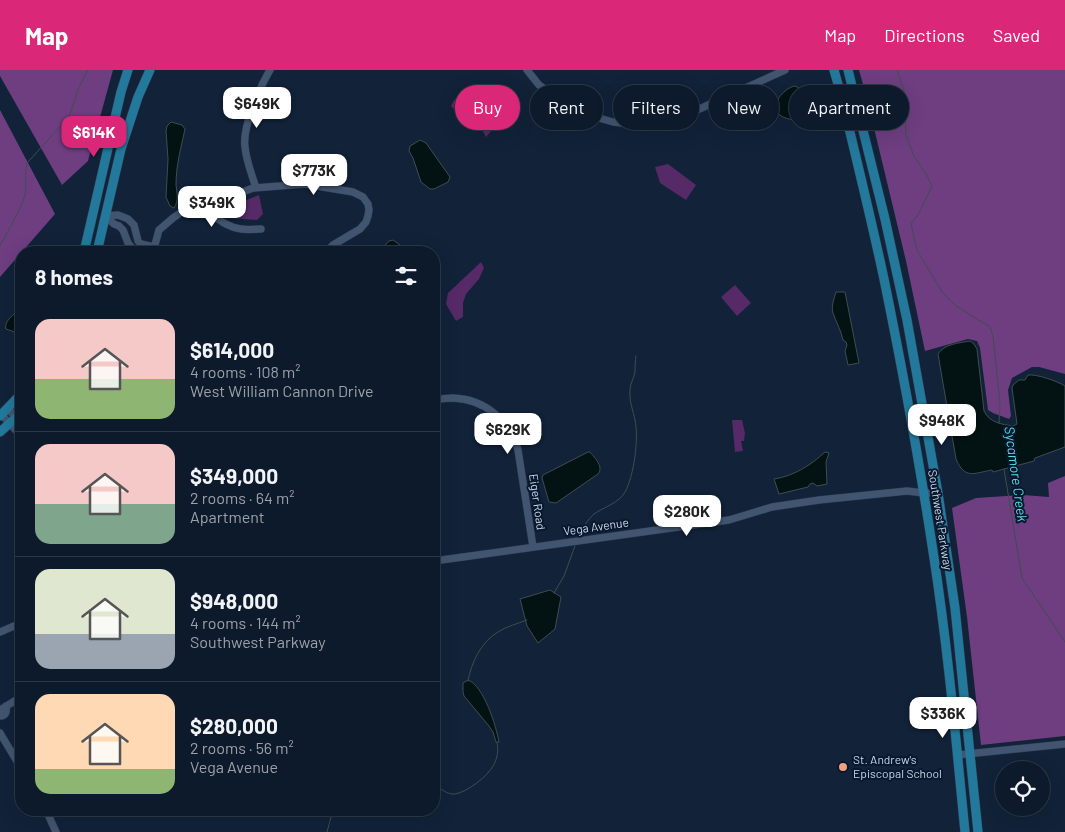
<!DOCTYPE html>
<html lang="en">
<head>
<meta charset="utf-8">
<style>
  :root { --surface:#0d1a2b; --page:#162333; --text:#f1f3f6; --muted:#9aa1a9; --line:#2d3847; --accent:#db2777 }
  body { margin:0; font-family:Barlow,sans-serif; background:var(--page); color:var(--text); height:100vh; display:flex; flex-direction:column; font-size:19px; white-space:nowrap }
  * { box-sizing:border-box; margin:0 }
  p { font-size:16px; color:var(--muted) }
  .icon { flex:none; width:28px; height:28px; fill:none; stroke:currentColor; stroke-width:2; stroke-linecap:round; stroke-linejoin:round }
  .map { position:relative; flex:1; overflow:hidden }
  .details { position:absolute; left:15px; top:176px; width:425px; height:570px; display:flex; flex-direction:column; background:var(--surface); border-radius:20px; box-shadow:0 5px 20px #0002,0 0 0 1px var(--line) }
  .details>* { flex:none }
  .hud { position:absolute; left:455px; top:15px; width:475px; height:45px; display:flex; gap:10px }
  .tools { position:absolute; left:995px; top:691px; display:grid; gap:10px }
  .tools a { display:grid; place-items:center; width:55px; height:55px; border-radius:50%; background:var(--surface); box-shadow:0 5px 20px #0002,0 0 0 1px var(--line); font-size:25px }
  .price { position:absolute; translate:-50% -42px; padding:0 11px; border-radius:10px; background:#fff; color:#222; font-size:16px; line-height:32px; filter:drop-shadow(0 1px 2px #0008) }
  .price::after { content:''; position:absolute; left:50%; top:30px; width:15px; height:11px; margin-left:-8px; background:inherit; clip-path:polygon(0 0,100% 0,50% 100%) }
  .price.on { background:var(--accent); color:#fff }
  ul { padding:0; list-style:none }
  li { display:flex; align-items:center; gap:15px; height:125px; padding:0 20px }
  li+li { border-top:1px solid var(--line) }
  li span { display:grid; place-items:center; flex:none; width:140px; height:100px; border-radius:15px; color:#555 }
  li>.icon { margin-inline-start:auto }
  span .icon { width:60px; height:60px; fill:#fffc; stroke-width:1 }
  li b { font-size:21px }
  h2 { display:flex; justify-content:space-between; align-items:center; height:60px; padding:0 20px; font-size:21px }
  .tag { padding:0 18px; border-radius:22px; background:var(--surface); box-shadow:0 5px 20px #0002,0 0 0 1px var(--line); font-size:18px; line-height:45px }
  .tag.on { background:var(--accent); color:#fff }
  header { display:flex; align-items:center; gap:30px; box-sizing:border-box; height:70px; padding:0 25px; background:var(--accent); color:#fff }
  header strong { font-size:24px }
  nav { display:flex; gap:28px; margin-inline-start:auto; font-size:18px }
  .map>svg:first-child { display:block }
</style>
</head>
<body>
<header>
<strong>Map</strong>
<nav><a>Map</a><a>Directions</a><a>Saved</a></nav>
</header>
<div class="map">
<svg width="1065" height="762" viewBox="0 0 1065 762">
  <rect width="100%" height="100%" fill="#112239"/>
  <!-- green -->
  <path fill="#562967" d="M459,27L464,30L470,38L483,44L498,53L486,67C479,52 478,58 466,52C460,48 456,41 451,36L454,30Z
    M668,94L696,115L686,130L660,113L655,97Z
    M259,125L263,144L257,150L231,148L225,145L239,133Z
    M481,192L484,198L479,209L466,224L463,233V247L456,251L446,234L448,223Z
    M735,215L751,233L737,246L721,227Z
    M732,350H742L745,363L744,371H741L743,381L735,382Z"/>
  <!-- forest -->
  <path fill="#6e3e80" d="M0,0H113L88,91L62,115L0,6Z
    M859,0H1065V304L1039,297H1032L1012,308L1008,320L1011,346L1009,349L993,343L988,340L980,278L977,271L968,269L925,281L906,191L867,29Z
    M0,40L55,144L0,207Z
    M1065,406V666L981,675L967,547L952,438L976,428L1023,425L1049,427L1048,413Z"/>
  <!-- water -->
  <path fill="#031313" stroke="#3f4d52" d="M794,16C807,18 803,37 800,47L794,50C788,49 779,47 777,41C773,30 785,19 794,16Z
    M171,52L182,55L185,59C181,78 176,95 176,115C177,123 179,131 174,138L170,136L166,127L168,89L166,61L167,56Z
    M420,70L426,73L450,107L448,112L434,119H430L421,112L413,88L409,81L410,76Z
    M393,170L404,178L401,182H379L389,171Z
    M836,222H845L859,293L848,295L845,281L847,275L846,272L843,270C841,260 836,252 833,243C831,236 834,229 836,222Z
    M14,244L21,246L20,264L6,259C4,253 10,248 14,244Z
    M970,271L974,274L977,279L984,341C990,353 1001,354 1013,356L1017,354L1012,318L1013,315L1019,310H1025L1028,305C1037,304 1057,311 1065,316V377L1035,388L1034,391L993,402L992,400C974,403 965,410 956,389L938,284C944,274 959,273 970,271Z
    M588,382H590C595,388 604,397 598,404L556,433L549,432L542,408L543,405Z
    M825,382L829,383L826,392L827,414L817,416L813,413L810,414L808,417L779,424L774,409C794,406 811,395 825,382Z
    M550,520L561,527L555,559L538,573L527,556L520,529Z
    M468,610C484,616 496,656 499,672H496L493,662L489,656L464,626L463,622V613Z"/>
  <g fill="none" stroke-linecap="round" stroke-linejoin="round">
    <!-- stream -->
    <path stroke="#3f4d52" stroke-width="1" d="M897,0L904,21L906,65L914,86L926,104L932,116L919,143L911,154L917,180L942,222L956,236L990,257L993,266L1000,333L999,353
      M0,176C7,162 21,140 25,125C27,115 24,104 27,93L69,47L79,17L88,0
      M1004,399L1022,508L1065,572
      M581,463C584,456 588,449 594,444C604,437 619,433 625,422C634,406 639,368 635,350C633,340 629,331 630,320C630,314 634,308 635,302C635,297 635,291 636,286
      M554,523L564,506L575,476
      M468,611C471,593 481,572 498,562C507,556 517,554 527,550
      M434,714C440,718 447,725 455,724C467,722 487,707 493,696C497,690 499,680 497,673
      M327,762L333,740"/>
    <!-- minor casing -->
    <g stroke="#303b4f" stroke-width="8">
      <path id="minor" d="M527,0L539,15L555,26L585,44L613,52L630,54H657L684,46L785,0
        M256,118C252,105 246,90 245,77C242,57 260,17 270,0
        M212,145L219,141L230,127L253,118L305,114L353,122L363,127L368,134L369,140L368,146L366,152L360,159L333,175L326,182
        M105,146L118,145L128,149L134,155L138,171L141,174L154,177
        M105,146L114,154L119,156L123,160L128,173L135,182
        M153,182L159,160L173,148L193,134C211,140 222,157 241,159C247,160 255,159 261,159
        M434,330C440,329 447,328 453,328C484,329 510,350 518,380L533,477
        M8,339L21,353
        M2,345L21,366
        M434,491L729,450L772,437L819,430L907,421L924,423H938
        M0,562L21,553
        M0,640L21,627
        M0,646C6,646 7,642 6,636
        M0,663L21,698
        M957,685L1065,674
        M46,740L56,762"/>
    </g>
    <!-- major casing -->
    <g stroke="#303b4f" stroke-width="10">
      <path id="major" d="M834,0L841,25C856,87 871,148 884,209C903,302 920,395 934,488C948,579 956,671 965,762
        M848,0L885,149L907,250L938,423L955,538L978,762
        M84,182L121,22L128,0
        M97,182L121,79L138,27L150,0
        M0,346L21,324
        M0,362L21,343"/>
    </g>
    <!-- minor -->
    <use href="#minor" stroke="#425570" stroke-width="7"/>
    <!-- major -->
    <use href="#major" stroke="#23799c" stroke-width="9"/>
  </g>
  <!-- markers -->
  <circle fill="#f1a17c" stroke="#08182f" stroke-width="2" cx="843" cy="697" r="5"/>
  <g text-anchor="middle" stroke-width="4" stroke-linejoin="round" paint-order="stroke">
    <!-- street labels -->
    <g font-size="12" fill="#cad5e5" stroke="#08182f">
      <text transform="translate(537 432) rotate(82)" y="4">Eiger Road</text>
      <text transform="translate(940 450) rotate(81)" y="4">Southwest Parkway</text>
      <text transform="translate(596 457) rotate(-8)" y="4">Vega Avenue</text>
    </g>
    <!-- poi labels -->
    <g font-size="12" fill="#cad5e5" stroke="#08182f" text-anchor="start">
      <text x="853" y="694">St. Andrew's<tspan x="853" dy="14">Episcopal School</tspan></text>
    </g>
    <!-- water labels -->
    <g font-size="14" font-style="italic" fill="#54dcdf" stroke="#08182f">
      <text transform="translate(1016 404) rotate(82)" y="5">Sycamore Creek</text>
    </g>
  </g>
</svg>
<div class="tools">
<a><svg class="icon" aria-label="locate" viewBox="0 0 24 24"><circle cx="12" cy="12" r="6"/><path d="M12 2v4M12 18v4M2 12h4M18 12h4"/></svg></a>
</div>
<b class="price" style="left:257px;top:59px">$649K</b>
<b class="price on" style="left:94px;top:88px">$614K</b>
<b class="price" style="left:314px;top:126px">$773K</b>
<b class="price" style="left:212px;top:158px">$349K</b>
<b class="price" style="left:942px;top:376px">$948K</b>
<b class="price" style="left:508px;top:385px">$629K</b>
<b class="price" style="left:687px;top:467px">$280K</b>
<b class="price" style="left:943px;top:669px">$336K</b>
<div class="hud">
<a class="tag on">Buy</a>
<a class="tag">Rent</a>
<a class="tag">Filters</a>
<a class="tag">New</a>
<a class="tag">Apartment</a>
</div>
<section class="details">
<h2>8 homes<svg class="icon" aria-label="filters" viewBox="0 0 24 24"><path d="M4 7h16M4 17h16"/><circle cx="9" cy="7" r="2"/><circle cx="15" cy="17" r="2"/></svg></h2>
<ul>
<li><span style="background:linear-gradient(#f6c9c9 60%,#8fb573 0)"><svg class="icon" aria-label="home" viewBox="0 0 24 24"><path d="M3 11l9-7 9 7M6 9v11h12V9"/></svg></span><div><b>$614,000</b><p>4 rooms · 108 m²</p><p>West William Cannon Drive</p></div></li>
<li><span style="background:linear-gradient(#f6c9c9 60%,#7fa58c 0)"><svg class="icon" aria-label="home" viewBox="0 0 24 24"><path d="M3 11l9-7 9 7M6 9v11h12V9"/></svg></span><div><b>$349,000</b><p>2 rooms · 64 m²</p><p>Apartment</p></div></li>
<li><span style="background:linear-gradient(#dfe7d0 65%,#9aa5b1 0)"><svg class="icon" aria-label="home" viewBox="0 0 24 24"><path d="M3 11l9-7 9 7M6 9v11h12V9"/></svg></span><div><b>$948,000</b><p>4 rooms · 144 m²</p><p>Southwest Parkway</p></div></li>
<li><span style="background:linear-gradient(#ffd9b3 75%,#8fb573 0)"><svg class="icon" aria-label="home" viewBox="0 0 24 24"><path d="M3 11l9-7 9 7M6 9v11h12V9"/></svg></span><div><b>$280,000</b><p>2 rooms · 56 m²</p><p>Vega Avenue</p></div></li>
</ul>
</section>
</div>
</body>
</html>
